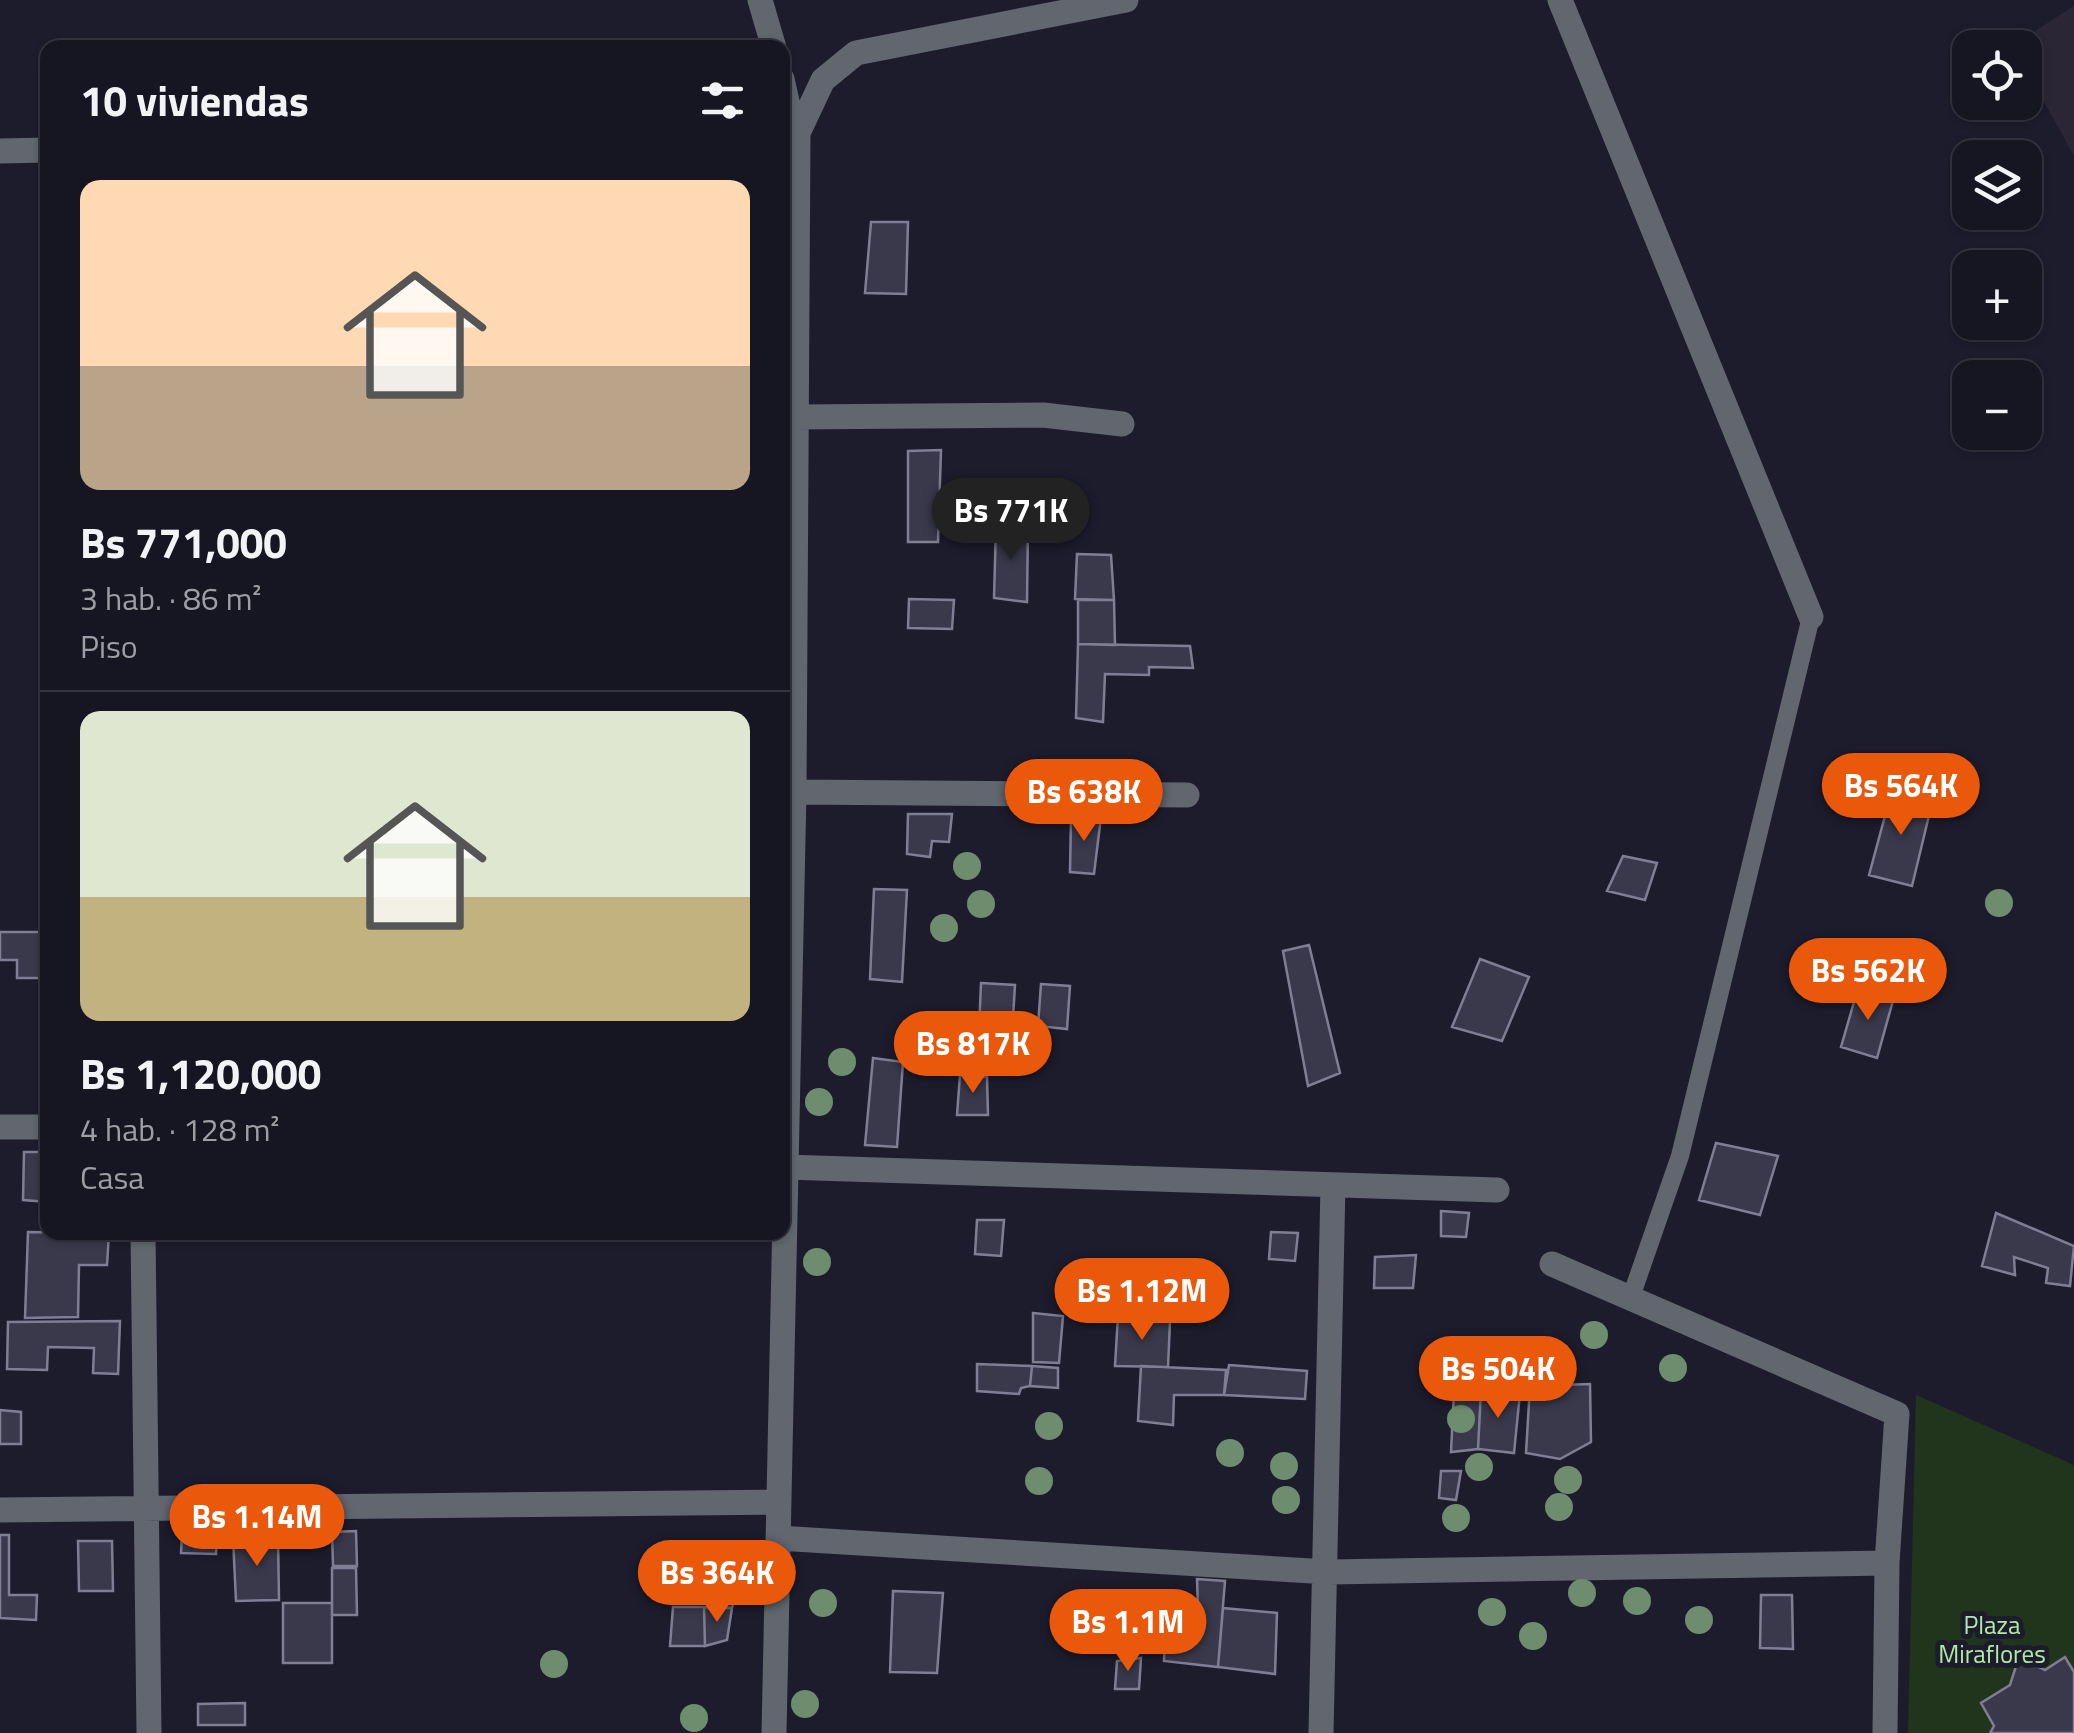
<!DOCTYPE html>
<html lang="es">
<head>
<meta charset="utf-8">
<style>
  :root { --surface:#161522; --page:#23222f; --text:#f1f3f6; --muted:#9e9fa5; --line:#353440; --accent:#ea580c }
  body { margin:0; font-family:"Titillium Web",sans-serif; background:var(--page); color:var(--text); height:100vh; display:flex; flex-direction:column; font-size:38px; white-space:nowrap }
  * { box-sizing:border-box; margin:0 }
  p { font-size:32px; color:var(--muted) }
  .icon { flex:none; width:55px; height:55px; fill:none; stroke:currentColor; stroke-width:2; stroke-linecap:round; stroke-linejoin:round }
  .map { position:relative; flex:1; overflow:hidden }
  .details { position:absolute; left:40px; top:40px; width:750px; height:1200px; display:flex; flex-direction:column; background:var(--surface); border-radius:20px; box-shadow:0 2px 8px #0004,0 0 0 2px var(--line) }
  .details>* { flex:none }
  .fabs { position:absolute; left:1952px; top:30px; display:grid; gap:20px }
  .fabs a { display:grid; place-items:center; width:90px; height:90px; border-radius:20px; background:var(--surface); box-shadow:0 2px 8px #0004,0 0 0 2px var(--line); font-size:50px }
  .price { position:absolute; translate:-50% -85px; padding:0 22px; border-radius:35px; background:var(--accent); color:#fff; font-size:32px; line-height:65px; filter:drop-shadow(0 2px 5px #0008) }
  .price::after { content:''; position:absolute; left:50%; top:60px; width:30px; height:22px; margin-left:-15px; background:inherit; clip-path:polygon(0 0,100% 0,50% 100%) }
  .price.selected { background:#222; color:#fff }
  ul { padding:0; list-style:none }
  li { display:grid; align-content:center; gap:20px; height:530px; padding:0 40px }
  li+li { border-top:2px solid var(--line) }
  li span { display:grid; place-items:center; height:310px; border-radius:20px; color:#555 }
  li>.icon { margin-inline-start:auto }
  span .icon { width:180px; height:180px; fill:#fffc; stroke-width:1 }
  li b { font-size:42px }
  h2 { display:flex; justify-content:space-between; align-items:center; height:120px; padding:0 40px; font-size:42px }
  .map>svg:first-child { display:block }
</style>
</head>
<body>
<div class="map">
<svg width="2074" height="1733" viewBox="0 0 2074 1733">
  <rect width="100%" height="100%" fill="#1d1c2d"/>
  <!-- industrial -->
  <path fill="#2b2636" d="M2074,6V156L2025,67V48L2013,45Z"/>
  <!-- green -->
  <path fill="#21351c" d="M1916,1395L2074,1465V1733H1908Z"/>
  <!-- building -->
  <path fill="#3a394c" stroke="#7f7e94" stroke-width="2.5" d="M871,222H908L906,294L865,293Z
    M941,450L938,542H908V451Z
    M996,525H1028L1027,602L994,598Z
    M1077,554L1111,555L1114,600L1075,599Z
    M909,599L954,600L952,629L908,628Z
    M1078,600H1114L1115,645L1078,644Z
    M1078,644L1190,646L1193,668L1149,667V675L1105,674L1103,722L1076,718Z
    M1892,790L1933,799L1912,886L1869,875Z
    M908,814H952L949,842L932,841L930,857L907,854Z
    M1071,817H1101L1094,874L1070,872Z
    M1623,856L1657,863L1645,900L1607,891Z
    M874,889L907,890L902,982L870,979Z
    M0,932H48V978H17V960H0Z
    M1309,945L1340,1073L1308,1086L1283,951Z
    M1480,959L1529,977L1502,1041L1452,1027Z
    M981,983L1015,985L1012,1034L979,1031Z
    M1041,984L1070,986L1067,1029L1038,1026Z
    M1858,988L1894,997L1877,1058L1841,1047Z
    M873,1058L903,1062L897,1147L865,1145Z
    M960,1075L987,1077L988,1115H957Z
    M1716,1143L1778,1156L1760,1215L1699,1200Z
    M24,1152H48V1202L23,1200Z
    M1441,1211L1469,1213L1466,1237L1441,1236Z
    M1996,1213L2074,1246L2070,1286L2046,1283L2048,1268L2014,1257L2015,1275L1982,1266Z
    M977,1220H1004L1001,1256L975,1254Z
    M28,1232L109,1233L107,1265H79L78,1317L25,1318Z
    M1271,1232L1298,1233L1295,1261L1269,1259Z
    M1416,1255L1413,1288H1374L1375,1257Z
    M1033,1313L1063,1316L1059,1363L1033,1362Z
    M1118,1315L1170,1322L1168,1367L1115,1366Z
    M120,1321L118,1374L93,1373L94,1348L48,1347L47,1370L7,1369L8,1322Z
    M977,1364L1032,1366L1030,1386L1021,1388L1019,1394L977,1391Z
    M1229,1365L1307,1371L1305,1399L1224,1395Z
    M1032,1366L1058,1368V1388L1030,1386Z
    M1141,1366L1226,1370L1224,1395H1174L1173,1425L1138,1421Z
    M1590,1384L1591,1442L1560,1459L1526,1453L1530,1386Z
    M1481,1390L1520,1393L1514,1453L1478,1449Z
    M1481,1390L1478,1449L1451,1452L1454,1392Z
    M0,1410L21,1412V1444H0Z
    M1441,1471H1461L1456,1500L1439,1498Z
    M356,1531L357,1566H333L332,1532Z
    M182,1533L217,1534L216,1554L181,1553Z
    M0,1535H9V1595H37L36,1620L0,1618Z
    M278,1536L279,1600L236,1601L233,1538Z
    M78,1541H112L113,1591H79Z
    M332,1568H356L357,1615H332Z
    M1197,1579L1225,1581L1218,1667L1164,1661L1166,1607L1198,1609Z
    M713,1587L738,1588L732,1608H709Z
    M893,1591L943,1593L937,1673L890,1672Z
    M1761,1595H1792L1793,1649L1760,1648Z
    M283,1603H332V1663H283Z
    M673,1607H704L705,1646H670Z
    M704,1607L732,1608L727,1640L705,1646Z
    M1223,1608L1277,1613L1275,1674L1218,1667Z
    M2019,1657L2045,1670L2065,1657L2074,1672V1733H1990L1994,1726L1981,1703L2010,1685Z
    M1141,1658L1139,1689H1115L1117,1661Z
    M245,1703V1725H198V1704Z"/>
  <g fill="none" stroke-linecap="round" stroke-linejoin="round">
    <!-- service -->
    <path stroke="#61666f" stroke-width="18" d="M1631,1297L1680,1156L1811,617"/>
    <!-- minor -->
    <path stroke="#61666f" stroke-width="25" d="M760,0L774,48
      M1560,0L1811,617
      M782,79L794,133
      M0,151L48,150
      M795,417L1043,415L1122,424
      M794,792L1187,795
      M0,1127H48
      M785,1167L1497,1190
      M143,1232L149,1733
      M1552,1264L1897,1414L1887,1563L1885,1733
      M0,1510L778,1502
      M778,1538L1328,1572L1887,1563
      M774,1733L794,792L798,133L823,80L856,53L1126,0
      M1321,1733L1333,1185"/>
  </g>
  <!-- trees -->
  <g fill="#6e8d6e">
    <circle cx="967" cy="866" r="14"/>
    <circle cx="1999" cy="903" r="14"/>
    <circle cx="981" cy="904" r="14"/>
    <circle cx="944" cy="928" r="14"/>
    <circle cx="842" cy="1062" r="14"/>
    <circle cx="819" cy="1102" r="14"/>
    <circle cx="817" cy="1262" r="14"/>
    <circle cx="1594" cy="1335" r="14"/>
    <circle cx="1673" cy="1368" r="14"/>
    <circle cx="1461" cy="1419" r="14"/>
    <circle cx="1049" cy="1426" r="14"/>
    <circle cx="1230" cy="1453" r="14"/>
    <circle cx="1284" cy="1466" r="14"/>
    <circle cx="1479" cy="1467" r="14"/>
    <circle cx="1568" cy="1480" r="14"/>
    <circle cx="1039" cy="1481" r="14"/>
    <circle cx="1286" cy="1500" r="14"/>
    <circle cx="1559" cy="1507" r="14"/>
    <circle cx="1456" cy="1518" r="14"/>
    <circle cx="1582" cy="1593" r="14"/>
    <circle cx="1637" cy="1601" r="14"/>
    <circle cx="823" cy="1603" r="14"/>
    <circle cx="1492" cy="1612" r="14"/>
    <circle cx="1699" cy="1620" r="14"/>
    <circle cx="1533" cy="1636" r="14"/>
    <circle cx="554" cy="1664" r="14"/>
    <circle cx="805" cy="1704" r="14"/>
    <circle cx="694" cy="1718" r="14"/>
  </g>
  <g text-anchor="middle" stroke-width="10" stroke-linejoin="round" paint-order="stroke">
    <!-- park labels -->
    <g font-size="25" fill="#b0e9a4" stroke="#1d1c2d">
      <text x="1992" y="1634">Plaza<tspan x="1992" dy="29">Miraflores</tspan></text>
    </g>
  </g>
</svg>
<div class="fabs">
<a><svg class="icon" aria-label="locate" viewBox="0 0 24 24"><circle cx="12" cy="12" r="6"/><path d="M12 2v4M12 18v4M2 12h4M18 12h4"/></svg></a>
<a><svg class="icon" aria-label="layers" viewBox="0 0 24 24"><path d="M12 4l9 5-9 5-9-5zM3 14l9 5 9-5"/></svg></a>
<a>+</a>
<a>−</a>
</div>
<b class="price selected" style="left:1011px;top:563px">Bs 771K</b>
<b class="price" style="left:1901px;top:838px">Bs 564K</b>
<b class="price" style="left:1084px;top:844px">Bs 638K</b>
<b class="price" style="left:1868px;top:1023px">Bs 562K</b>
<b class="price" style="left:973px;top:1096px">Bs 817K</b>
<b class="price" style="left:1142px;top:1343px">Bs 1.12M</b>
<b class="price" style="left:1498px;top:1421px">Bs 504K</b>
<b class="price" style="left:257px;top:1569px">Bs 1.14M</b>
<b class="price" style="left:717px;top:1625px">Bs 364K</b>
<b class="price" style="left:1128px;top:1674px">Bs 1.1M</b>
<section class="details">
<h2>10 viviendas<svg class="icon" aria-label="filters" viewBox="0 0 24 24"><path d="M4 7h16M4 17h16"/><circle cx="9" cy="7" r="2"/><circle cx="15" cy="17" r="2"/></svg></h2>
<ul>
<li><span style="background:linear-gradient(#ffd9b3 60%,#b9a48a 0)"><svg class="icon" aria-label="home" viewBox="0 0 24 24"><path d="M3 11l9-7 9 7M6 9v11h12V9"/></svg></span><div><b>Bs 771,000</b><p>3 hab. · 86 m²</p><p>Piso</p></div></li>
<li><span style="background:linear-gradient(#dfe7d0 60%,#c2b280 0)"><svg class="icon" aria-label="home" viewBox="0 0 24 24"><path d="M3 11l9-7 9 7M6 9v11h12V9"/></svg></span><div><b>Bs 1,120,000</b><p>4 hab. · 128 m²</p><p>Casa</p></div></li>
</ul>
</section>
</div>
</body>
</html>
